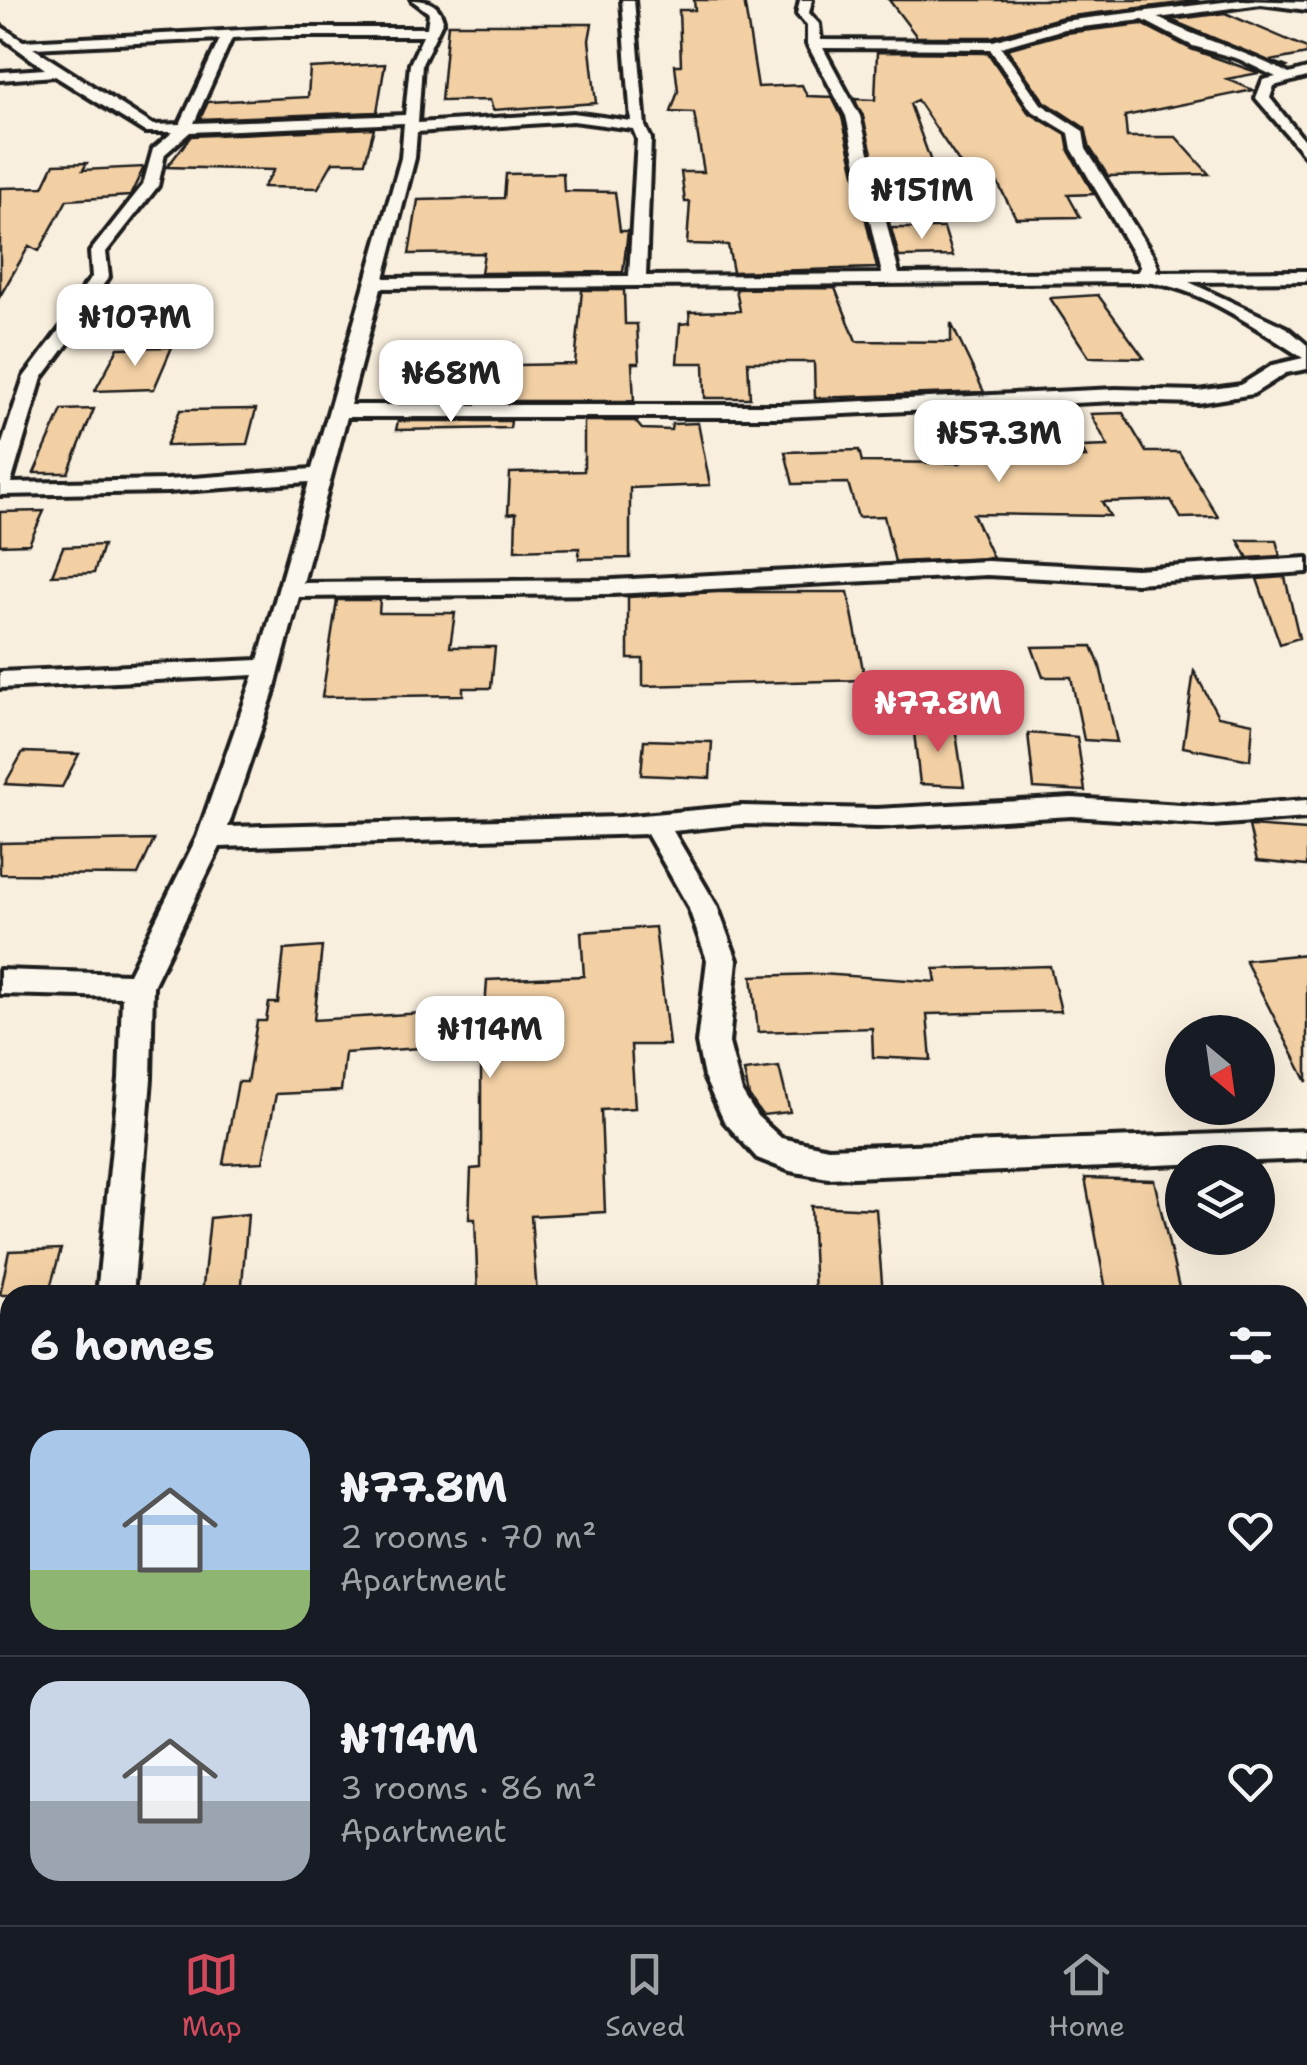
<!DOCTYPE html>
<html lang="en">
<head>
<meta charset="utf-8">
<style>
  :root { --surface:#171b24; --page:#242831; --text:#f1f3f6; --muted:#9ea1a6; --line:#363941; --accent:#d1495b }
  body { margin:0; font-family:"Shantell Sans",sans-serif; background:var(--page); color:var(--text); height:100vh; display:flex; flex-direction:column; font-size:38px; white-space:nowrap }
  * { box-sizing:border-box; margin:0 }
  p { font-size:32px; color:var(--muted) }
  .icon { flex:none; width:55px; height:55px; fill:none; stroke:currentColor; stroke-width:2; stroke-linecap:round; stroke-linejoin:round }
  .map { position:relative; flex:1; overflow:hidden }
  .drawer { position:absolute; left:0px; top:1285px; width:1308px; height:640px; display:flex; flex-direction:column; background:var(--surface); border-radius:30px 30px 0 0; box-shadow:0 10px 40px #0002 }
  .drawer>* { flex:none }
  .needle { width:65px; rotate:151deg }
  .controls { position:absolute; left:1165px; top:1015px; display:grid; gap:20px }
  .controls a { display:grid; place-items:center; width:110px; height:110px; border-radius:50%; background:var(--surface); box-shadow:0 10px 40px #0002; font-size:50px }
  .price { position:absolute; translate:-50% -85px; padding:0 22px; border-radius:20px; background:#fff; color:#222; font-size:32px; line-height:65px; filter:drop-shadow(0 2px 5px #0008) }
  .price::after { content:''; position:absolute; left:50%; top:60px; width:30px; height:22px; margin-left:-15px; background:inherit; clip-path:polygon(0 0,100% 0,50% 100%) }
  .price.on { background:var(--accent); color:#fff }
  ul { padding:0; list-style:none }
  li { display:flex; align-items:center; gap:30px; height:250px; padding:0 30px }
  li+li { border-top:2px solid var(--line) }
  li span { display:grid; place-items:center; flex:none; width:280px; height:200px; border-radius:30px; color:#555 }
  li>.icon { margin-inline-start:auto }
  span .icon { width:120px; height:120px; fill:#fffc; stroke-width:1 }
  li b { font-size:42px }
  h2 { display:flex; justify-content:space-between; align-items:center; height:120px; padding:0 30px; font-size:42px }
  .menu { display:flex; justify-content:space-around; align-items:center; height:140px; border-top:2px solid var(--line); background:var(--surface); font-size:28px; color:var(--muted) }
  .menu a { display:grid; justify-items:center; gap:5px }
  .menu .on { color:var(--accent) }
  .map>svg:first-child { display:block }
</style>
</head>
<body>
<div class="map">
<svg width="1307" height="1925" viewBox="0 0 1307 1925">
  <rect width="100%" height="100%" fill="#f9efde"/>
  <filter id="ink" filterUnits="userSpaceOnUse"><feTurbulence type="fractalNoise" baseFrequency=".01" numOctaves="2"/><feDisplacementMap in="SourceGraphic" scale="20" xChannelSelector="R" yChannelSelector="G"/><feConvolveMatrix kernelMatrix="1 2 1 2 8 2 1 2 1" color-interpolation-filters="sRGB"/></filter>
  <g filter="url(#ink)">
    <!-- building -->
    <path fill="#f3d0a4" stroke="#1c1c1c" stroke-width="2.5" d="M694,0H744L758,87L802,85L807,96L832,97L842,117L877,268L733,272L728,245L687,244L690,202H685L681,172H704L694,113L671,112L678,91L675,65H681L679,10H695Z
      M889,0H1196L1198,1L1063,17L992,37H917Z
      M1225,13L1307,48V54L1271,61L1287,67L1285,68L1171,20Z
      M448,24H592L589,40L596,103L493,110L490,100L441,101Z
      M1142,24L1191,49L1259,73L1227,79L1253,90L1125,116L1127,137H1176L1209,174L1108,176L1090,148L1085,128L1044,101L1007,49L1065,33Z
      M877,52L988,53L1028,112L1066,135L1069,151L1094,194L1068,195L1080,217L1016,218L991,170H964L917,100L910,104L934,170H877L855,99L875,100Z
      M385,64L377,112L200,119L208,102L308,97L310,68Z
      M374,128L365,162H333L318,188L263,187L274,170L167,167L191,136Z
      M87,163L83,170L144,167L130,196L67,200L39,251L29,246L0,296V188L43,187L54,164Z
      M563,173L564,191L615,192L620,231H628L623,272L481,273L484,253L409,254L418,200L504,198L506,174Z
      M891,228H944L953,256L899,257Z
      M835,288L856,341L951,342V323L984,392L815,398L814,362H748L750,398H705L704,363H677L680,324L690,323L689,312L740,311L736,289Z
      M582,290H624L625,324H637L639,363H632L634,401H401L408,362H418L420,347L514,344L517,365L575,364Z
      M1098,295L1144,358L1089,357L1050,298Z
      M172,347L154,389L95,391L118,348Z
      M94,409L68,473H34L62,410Z
      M256,409L247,444L166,446L180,410Z
      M993,411L1016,459L1086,457L1081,447L1108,446L1091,414L1123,413L1146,452H1179L1218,517L1181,518L1171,500L1102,502L1110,516L973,514L993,558L895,562L884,516L858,517L848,483L793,484L785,452L859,450L862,462L960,463L953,446V413Z
      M398,421H511L510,428L396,430Z
      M584,421H635L642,429L671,430L672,424L698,423L710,485L630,488V558L579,559V548L515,550L516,513L508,514L510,473L584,471Z
      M44,511L29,544L0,545V512Z
      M1238,540H1276L1280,556L1248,558Z
      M103,545L94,573L52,575L63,547Z
      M1285,577L1299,638L1280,644L1257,579Z
      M717,592H848L865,680L643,686V659H628V597Z
      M337,600H380L379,613H455L450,647H495L491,688H463V695L322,697Z
      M1092,646L1100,666L1117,742L1084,740L1071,677H1043L1032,647Z
      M1194,671L1218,716L1253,723L1250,760L1183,747Z
      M913,724L955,727L964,786L920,784Z
      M1028,733L1077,737L1085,791L1034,788Z
      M644,740L712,742L710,778L641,775Z
      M23,752L79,754L62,787L5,784Z
      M1249,826L1307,830V866L1257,861Z
      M154,840L138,875L0,874V843Z
      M655,927L669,1045H631L635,1108L601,1110L605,1212L531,1216L537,1295H478L475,1219H469L471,1169L481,1168V1044L345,1053L341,1091L276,1094L263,1162L223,1164L238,1082H247L257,1021H266L269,1003H278L284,950L322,947L314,1020L485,1009L487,980L584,976L581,932Z
      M1307,954V1082L1245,960Z
      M1050,966L1061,1011L927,1014L931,1060L873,1057L872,1028L758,1032L752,976L821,974L936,982L934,969Z
      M779,1067L790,1112L762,1115L749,1096L744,1071Z
      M1085,1178L1154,1180L1180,1292L1106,1290Z
      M811,1206L876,1209L883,1295H815Z
      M248,1214L241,1295H202L210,1218Z
      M61,1249L48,1295H0L9,1251Z"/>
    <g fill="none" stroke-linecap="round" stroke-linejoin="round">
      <!-- street casing -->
      <g stroke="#1c1c1c" stroke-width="8">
        <path id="street" d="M412,0C428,0 439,4 443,20L422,64L418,123L573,113L631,121L622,0H634L645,126L651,139L646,276L882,274L846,116L807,44V25L797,14L800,0H812L809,13L819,24L821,40L993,41L1063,21L1240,0L1307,2V10L1261,4L1158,18C1201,40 1247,51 1289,74L1307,69V77L1274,86L1270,98L1307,144V158L1256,98L1263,80L1276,77L1239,59L1193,46L1143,20L1064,29L1001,47L1041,104L1083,131L1086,149L1154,257L1158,267L1155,272L1307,271V281L1189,282L1287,328L1307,345V369L1286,373L1253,394L1198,403L1116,401L781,417H347L303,583L612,580L987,561L1136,569L1307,558V572L1136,583L987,575L612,594L299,597L273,694L228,827L620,817L741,806L877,809L1072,798L1212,807L1307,800V818L1212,825L1072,816L877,827L741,824L673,831L717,906L737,960L729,1043L742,1092L757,1116L781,1138L828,1148L1307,1131V1159L828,1178L790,1171L757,1158L724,1121L704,1077L697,1043L707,960L688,906L647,834L220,847L153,986L151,1079L133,1295H97L119,1079L122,997L0,994V970L129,974L197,837L254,675L0,688V672L258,660L309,482L167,492L0,495V450L24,377L63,325L72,302L92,277L90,252L143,185L153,149L173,132H145L55,76L0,80V72L45,69L0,36V26L23,41L281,28H427L429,13ZM281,36H423L410,64L405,115L194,123L232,38ZM220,39L180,124L153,125L33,48ZM823,48L990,49L1031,110L1069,133L1072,149L1141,267L1137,272L899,274L860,116ZM573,121L633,129L637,139L629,276L384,278L415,158L417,132ZM404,123L401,158L312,469L167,480L11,483L42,378L81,326L89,303L109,277L106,252L158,186L165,154L190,132ZM1138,282C1194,282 1256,328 1303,358L1273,365L1241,385L1198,391L1116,389L781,405H350L381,288Z
          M211,1915H260L264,1925H215Z"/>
      </g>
      <!-- secondary casing -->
      <g stroke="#1c1c1c" stroke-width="7">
        <path id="secondary" d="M10,1402V1462L0,1466V1406Z"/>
      </g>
      <!-- street -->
      <use href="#street" fill="#fbf7ec" fill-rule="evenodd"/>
      <!-- secondary -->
      <use href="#secondary" fill="#fbf7ec" fill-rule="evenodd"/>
    </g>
  </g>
</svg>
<div class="controls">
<a><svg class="needle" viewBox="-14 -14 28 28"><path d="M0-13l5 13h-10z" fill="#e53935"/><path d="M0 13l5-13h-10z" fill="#9ea1a6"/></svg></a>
<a><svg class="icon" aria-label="layers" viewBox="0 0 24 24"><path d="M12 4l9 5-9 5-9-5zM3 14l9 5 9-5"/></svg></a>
</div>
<b class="price" style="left:922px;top:242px">₦151M</b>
<b class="price" style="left:135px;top:369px">₦107M</b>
<b class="price" style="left:451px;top:425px">₦68M</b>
<b class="price" style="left:999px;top:485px">₦57.3M</b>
<b class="price on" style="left:938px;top:755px">₦77.8M</b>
<b class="price" style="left:490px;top:1081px">₦114M</b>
<section class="drawer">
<h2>6 homes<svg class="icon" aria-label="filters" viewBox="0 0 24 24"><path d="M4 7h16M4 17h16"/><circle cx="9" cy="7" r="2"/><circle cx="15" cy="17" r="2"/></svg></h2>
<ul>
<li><span style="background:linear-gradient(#a9c7e8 70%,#8fb573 0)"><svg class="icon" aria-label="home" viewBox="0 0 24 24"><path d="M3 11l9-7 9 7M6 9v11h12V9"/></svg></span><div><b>₦77.8M</b><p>2 rooms · 70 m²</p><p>Apartment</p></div><svg class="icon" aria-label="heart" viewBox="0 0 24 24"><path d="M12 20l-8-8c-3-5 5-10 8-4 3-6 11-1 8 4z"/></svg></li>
<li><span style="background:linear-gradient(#c9d6e8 60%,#9aa5b1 0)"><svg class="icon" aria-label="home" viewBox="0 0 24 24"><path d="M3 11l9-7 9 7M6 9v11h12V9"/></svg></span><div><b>₦114M</b><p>3 rooms · 86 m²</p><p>Apartment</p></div><svg class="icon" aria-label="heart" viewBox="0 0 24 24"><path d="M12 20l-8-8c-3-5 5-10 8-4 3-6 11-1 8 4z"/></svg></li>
</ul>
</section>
</div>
<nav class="menu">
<a class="on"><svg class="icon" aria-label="map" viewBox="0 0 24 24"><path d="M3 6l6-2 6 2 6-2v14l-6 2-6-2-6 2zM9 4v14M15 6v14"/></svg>Map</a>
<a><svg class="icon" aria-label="saved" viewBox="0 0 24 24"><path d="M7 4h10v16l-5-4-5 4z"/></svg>Saved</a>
<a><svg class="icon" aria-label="home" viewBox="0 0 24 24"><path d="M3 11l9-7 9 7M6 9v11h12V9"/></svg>Home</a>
</nav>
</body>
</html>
